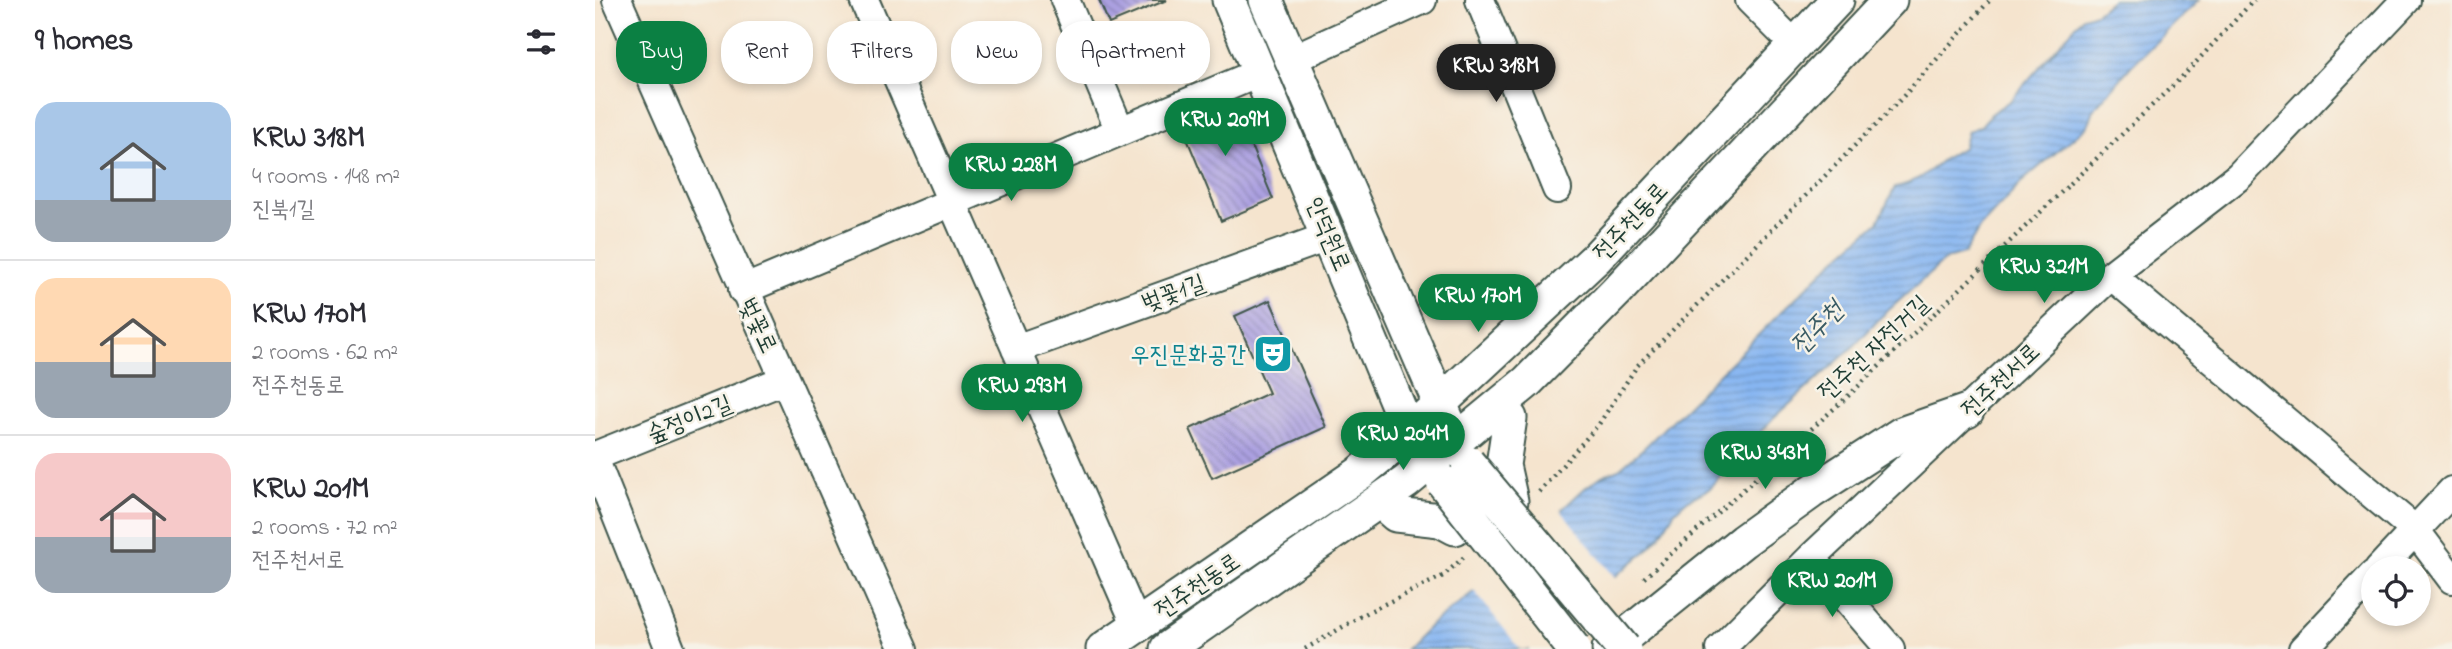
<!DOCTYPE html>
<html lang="en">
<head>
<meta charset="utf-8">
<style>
  :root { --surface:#fff; --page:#f7f7f7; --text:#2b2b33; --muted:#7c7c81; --line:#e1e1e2; --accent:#0b8043 }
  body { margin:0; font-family:"Indie Flower","Poor Story",sans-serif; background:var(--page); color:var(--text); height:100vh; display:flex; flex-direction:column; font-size:26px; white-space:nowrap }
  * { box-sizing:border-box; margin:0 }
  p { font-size:23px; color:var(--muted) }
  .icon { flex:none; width:38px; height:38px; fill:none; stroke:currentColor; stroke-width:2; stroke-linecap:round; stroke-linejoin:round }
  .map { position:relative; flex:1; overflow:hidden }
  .side { display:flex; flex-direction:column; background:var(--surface); width:595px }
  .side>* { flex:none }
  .banner { position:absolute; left:21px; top:21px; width:665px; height:63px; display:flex; gap:14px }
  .fabs { position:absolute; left:1766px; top:556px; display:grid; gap:14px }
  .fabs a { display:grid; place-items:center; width:70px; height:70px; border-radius:50%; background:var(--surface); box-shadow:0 4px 10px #0003; font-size:35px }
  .price { position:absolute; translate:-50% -60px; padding:0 16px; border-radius:24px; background:var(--accent); color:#fff; font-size:23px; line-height:46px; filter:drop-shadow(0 2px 4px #0008) }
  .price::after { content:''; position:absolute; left:50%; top:42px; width:21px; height:16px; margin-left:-10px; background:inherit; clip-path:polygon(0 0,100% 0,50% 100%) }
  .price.on { background:#222; color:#fff }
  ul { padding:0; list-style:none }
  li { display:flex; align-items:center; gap:21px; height:175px; padding:0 35px }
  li+li { border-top:2px solid var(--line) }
  li span { display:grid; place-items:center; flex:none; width:196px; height:140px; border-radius:21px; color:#555 }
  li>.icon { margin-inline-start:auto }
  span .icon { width:84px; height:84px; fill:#fffc; stroke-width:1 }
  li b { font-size:30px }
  h2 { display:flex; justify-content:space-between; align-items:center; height:84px; padding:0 35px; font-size:30px }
  .tag { padding:0 24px; border-radius:28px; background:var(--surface); box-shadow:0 4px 10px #0003; font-size:24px; line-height:63px }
  .tag.on { background:var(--accent); color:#fff }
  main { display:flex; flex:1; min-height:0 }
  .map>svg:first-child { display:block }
</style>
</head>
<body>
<main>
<section class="side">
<h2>9 homes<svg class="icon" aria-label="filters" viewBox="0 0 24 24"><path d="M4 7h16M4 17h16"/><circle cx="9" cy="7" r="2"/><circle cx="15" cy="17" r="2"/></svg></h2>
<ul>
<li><span style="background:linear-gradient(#a9c7e8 70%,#9aa5b1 0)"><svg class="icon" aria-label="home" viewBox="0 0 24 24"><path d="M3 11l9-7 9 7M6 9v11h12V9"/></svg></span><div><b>KRW 318M</b><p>4 rooms · 148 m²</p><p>진북1길</p></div></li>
<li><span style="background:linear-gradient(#ffd9b3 60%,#9aa5b1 0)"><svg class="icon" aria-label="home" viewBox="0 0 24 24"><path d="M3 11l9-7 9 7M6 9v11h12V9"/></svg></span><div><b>KRW 170M</b><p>2 rooms · 62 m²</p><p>전주천동로</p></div></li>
<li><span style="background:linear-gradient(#f6c9c9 60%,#9aa5b1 0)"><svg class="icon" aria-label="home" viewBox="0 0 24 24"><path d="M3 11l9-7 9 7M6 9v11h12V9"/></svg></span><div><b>KRW 201M</b><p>2 rooms · 72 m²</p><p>전주천서로</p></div></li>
</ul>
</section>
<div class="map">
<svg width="1857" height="649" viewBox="0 0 1857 649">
  <defs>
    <pattern id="water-rules" width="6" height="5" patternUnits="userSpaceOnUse" patternTransform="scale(1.75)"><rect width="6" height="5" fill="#87b6f2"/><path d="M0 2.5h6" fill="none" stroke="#6e95c5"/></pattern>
    <pattern id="building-back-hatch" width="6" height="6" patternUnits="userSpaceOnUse" patternTransform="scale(1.75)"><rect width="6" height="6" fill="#aca0e1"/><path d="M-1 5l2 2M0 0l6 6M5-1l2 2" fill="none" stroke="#8b84b7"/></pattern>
  </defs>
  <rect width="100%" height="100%" fill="#f7f3e8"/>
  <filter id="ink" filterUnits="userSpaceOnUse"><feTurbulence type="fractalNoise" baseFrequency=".0143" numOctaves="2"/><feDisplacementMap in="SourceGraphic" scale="14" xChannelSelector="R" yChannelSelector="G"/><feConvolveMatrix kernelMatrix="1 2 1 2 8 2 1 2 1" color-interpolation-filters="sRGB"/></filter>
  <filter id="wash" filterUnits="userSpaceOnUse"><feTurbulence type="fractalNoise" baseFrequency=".00686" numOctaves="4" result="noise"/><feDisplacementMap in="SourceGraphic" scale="28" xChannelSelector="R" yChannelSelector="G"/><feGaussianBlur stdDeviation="1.57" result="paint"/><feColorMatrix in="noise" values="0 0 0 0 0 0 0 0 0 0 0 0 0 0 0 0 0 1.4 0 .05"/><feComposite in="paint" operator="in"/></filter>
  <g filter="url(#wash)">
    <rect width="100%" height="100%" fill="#f5e4ce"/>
    <!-- water -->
    <path fill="url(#water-rules)" stroke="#537a93" stroke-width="2" d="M1517,0H1604L1536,66L1498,110L1492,126L1430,179L1385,227L1369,254L1351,259L1287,316L1259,346L1178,419L1116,488L1091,501L1080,511L1064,537L1050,552L933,649H811L834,626L881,590L990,488L1007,476L1024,469L1050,447L1235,264L1283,222L1300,187C1331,182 1339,160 1368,148L1373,131L1386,126L1397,113L1416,100L1488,17L1501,13Z"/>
    <!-- pier -->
    <path fill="#f5e4ce" d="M964,508L1022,580L939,649H925L877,588Z"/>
    <g id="blocks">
      <!-- building -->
      <path fill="url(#building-back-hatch)" d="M504,0H572L514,24Z
        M635,95L678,199L626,221L583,117Z
        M675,300L731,427L617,478L595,429L674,393L640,316Z"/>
    </g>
  </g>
  <g filter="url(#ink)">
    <use href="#blocks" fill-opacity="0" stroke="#3f564b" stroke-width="2"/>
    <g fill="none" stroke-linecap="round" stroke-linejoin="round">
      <!-- minor casing -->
      <g stroke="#3f564b" stroke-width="32">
        <path id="minor" d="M22,0L309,649
          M269,0L542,626
          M470,0L525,131
          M885,0L962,189
          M1155,0L1199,44
          M697,59L827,0
          M1516,275L1820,530L1857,579
          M148,290L666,72
          M421,349L735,236
          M0,456L189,380
          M0,461L75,649
          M1216,558L1295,649
          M1784,569L1857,491
          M1125,649L1216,558L1516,275L1644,176L1811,0
          M1708,649L1778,575"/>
      </g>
      <!-- tertiary casing -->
      <g stroke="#3f564b" stroke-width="37">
        <path id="tertiary" d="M634,0L814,432L825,448
          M671,0L853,422
          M905,406L915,418L908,465L916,501L908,505
          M785,501L801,515L845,520L860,528L874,516
          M508,649L765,473L814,432L1001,258L1242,0
          M572,649L811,482L932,382L1021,292L1295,0
          M1014,649L1148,541L1216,492L1306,434L1372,411"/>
      </g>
      <!-- path -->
      <path stroke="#3f564b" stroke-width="4.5" stroke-dasharray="2 5" stroke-linecap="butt" d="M944,492L1004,424L1042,366L1305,100L1395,0
        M1049,578L1251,398L1590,74L1659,0
        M710,649L775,611L848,576L869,557"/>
      <!-- minor -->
      <use href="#minor" stroke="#fff" stroke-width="28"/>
      <!-- tertiary -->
      <use href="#tertiary" stroke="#fff" stroke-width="33"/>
      <!-- tertiary-bridge casing -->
      <g stroke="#3f564b" stroke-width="37" stroke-linecap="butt">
        <path id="tertiary-bridge" d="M873,463L1029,649
          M848,482L979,649"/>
      </g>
      <!-- tertiary-bridge -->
      <use href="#tertiary-bridge" stroke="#fff" stroke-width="33"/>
    </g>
  </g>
  <!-- icons -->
  <defs>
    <g id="theatre-square" transform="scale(2.0125)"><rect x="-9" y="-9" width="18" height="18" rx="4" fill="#0f9aa8" stroke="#f7f3e8"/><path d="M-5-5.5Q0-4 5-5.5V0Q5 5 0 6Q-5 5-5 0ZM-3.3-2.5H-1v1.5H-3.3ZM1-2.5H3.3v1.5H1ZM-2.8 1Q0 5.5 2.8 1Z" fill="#fff"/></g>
  </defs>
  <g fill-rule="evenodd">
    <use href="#theatre-square" x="678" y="354"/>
  </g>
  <g text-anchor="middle" stroke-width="5" stroke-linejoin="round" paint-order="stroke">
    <!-- street labels -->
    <g font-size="24" fill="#1f3d34" stroke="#f7f3e8">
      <text transform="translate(1035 221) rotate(-47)" y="8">전주천동로</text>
      <text transform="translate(734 234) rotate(67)" y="8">안덕원로</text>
      <text transform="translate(578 292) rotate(-20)" y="8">벚꽃1길</text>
      <text transform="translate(164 325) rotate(65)" y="8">벚꽃로</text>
      <text transform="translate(1278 347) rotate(-43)" y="8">전주천 자전거길</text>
      <text transform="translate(1405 380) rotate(-43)" y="8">전주천서로</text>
      <text transform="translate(94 418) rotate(-22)" y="8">숲정이2길</text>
      <text transform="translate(602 585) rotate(-34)" y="8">전주천동로</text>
    </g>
    <!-- culture labels -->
    <g font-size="24" fill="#0d838f" stroke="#f7f3e8" text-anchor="end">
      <text x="651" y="362">우진문화공간</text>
    </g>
    <!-- water labels -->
    <g font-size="26" font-style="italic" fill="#395b64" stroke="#f7f3e8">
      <text transform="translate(1221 327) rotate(-46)" y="9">전주천</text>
    </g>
  </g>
</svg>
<div class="fabs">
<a><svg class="icon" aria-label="locate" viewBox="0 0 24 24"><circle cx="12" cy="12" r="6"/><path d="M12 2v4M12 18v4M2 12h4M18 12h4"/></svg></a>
</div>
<b class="price on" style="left:901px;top:104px">KRW 318M</b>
<b class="price" style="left:630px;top:158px">KRW 209M</b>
<b class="price" style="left:416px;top:203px">KRW 228M</b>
<b class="price" style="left:1449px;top:305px">KRW 321M</b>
<b class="price" style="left:883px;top:334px">KRW 170M</b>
<b class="price" style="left:427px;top:424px">KRW 293M</b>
<b class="price" style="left:808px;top:472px">KRW 204M</b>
<b class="price" style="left:1170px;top:491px">KRW 343M</b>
<b class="price" style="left:1237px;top:619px">KRW 201M</b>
<div class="banner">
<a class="tag on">Buy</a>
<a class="tag">Rent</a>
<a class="tag">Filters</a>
<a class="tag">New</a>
<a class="tag">Apartment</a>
</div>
</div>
</main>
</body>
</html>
